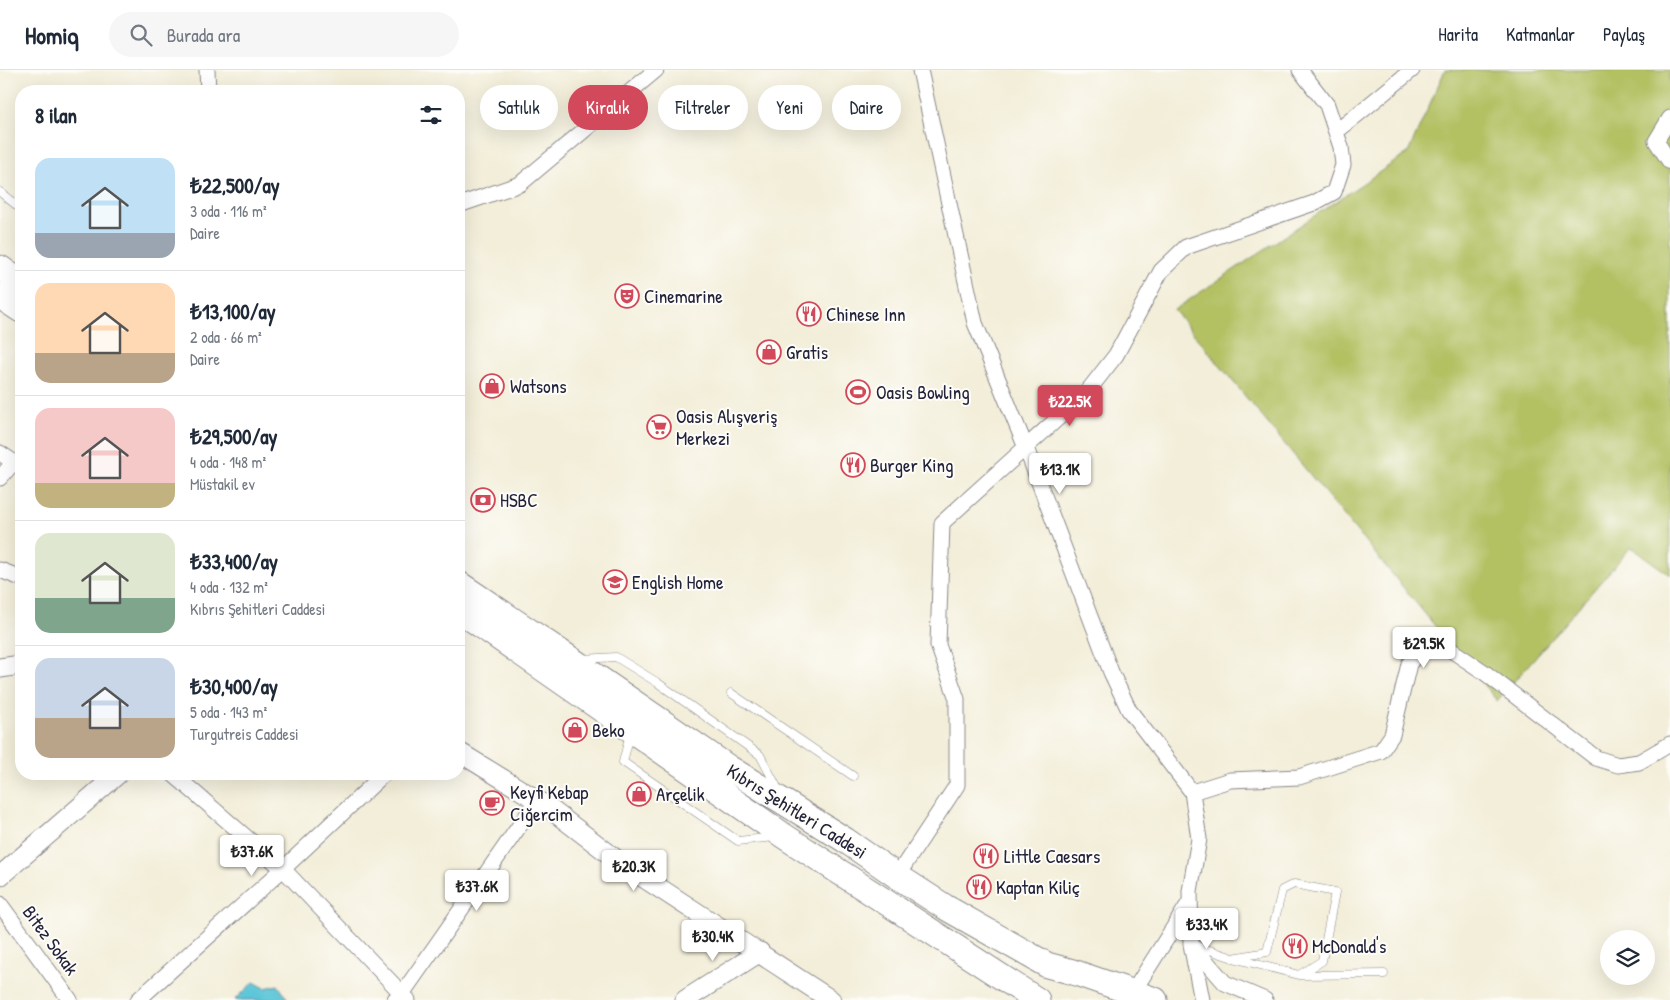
<!DOCTYPE html>
<html lang="tr">
<head>
<meta charset="utf-8">
<style>
  :root { --surface:#fff; --page:#f6f6f7; --text:#1f2937; --muted:#747a83; --line:#e0e1e3; --accent:#d1495b }
  body { margin:0; font-family:"Patrick Hand",sans-serif; background:var(--page); color:var(--text); height:100vh; display:flex; flex-direction:column; font-size:19px; white-space:nowrap }
  * { box-sizing:border-box; margin:0 }
  p { font-size:16px; color:var(--muted) }
  .icon { flex:none; width:28px; height:28px; fill:none; stroke:currentColor; stroke-width:2; stroke-linecap:round; stroke-linejoin:round }
  .map { position:relative; flex:1; overflow:hidden }
  .sheet { position:absolute; left:15px; top:15px; width:450px; height:695px; display:flex; flex-direction:column; background:var(--surface); border-radius:20px; box-shadow:0 5px 20px #0002 }
  .sheet>* { flex:none }
  .banner { position:absolute; left:480px; top:15px; width:475px; height:45px; display:flex; gap:10px }
  .controls { position:absolute; left:1600px; top:860px; display:grid; gap:10px }
  .controls a { display:grid; place-items:center; width:55px; height:55px; border-radius:50%; background:var(--surface); box-shadow:0 5px 20px #0002; font-size:25px }
  .price { position:absolute; translate:-50% -42px; padding:0 11px; border-radius:5px; background:#fff; color:#222; font-size:16px; line-height:32px; filter:drop-shadow(0 1px 2px #0008) }
  .price::after { content:''; position:absolute; left:50%; top:30px; width:15px; height:11px; margin-left:-8px; background:inherit; clip-path:polygon(0 0,100% 0,50% 100%) }
  .price.active { background:var(--accent); color:#fff }
  ul { padding:0; list-style:none }
  li { display:flex; align-items:center; gap:15px; height:125px; padding:0 20px }
  li+li { border-top:1px solid var(--line) }
  li span { display:grid; place-items:center; flex:none; width:140px; height:100px; border-radius:15px; color:#555 }
  li>.icon { margin-inline-start:auto }
  span .icon { width:60px; height:60px; fill:#fffc; stroke-width:1 }
  li b { font-size:21px }
  h2 { display:flex; justify-content:space-between; align-items:center; height:60px; padding:0 20px; font-size:21px }
  .chip { padding:0 18px; border-radius:22px; background:var(--surface); box-shadow:0 5px 20px #0002; font-size:18px; line-height:45px }
  .chip.active { background:var(--accent); color:#fff }
  header { display:flex; align-items:center; gap:30px; box-sizing:border-box; height:70px; padding:0 25px; background:var(--surface); border-bottom:1px solid var(--line) }
  header strong { font-size:24px }
  nav { display:flex; gap:28px; margin-inline-start:auto; font-size:18px }
  .search { width:350px; height:45px; background:var(--page); display:flex; align-items:center; gap:12px; box-sizing:border-box; padding:0 18px; border-radius:28px; color:var(--muted); font-size:19px }
  .map>svg:first-child { display:block }
</style>
</head>
<body>
<header>
<strong>Homiq</strong>
<div class="search"><svg class="icon" aria-label="search" viewBox="0 0 24 24"><circle cx="10" cy="10" r="6"/><path d="M15 15l6 6"/></svg>Burada ara</div>
<nav><a>Harita</a><a>Katmanlar</a><a>Paylaş</a></nav>
</header>
<div class="map">
<svg width="1670" height="930" viewBox="0 0 1670 930">
  <rect width="100%" height="100%" fill="#fdfcf7"/>
  <filter id="ink" filterUnits="userSpaceOnUse"><feTurbulence type="fractalNoise" baseFrequency=".02" numOctaves="2"/><feDisplacementMap in="SourceGraphic" scale="10" xChannelSelector="R" yChannelSelector="G"/><feConvolveMatrix kernelMatrix="1 2 1 2 8 2 1 2 1" color-interpolation-filters="sRGB"/></filter>
  <filter id="wash" filterUnits="userSpaceOnUse"><feTurbulence type="fractalNoise" baseFrequency=".0096" numOctaves="4" result="noise"/><feDisplacementMap in="SourceGraphic" scale="20" xChannelSelector="R" yChannelSelector="G"/><feGaussianBlur stdDeviation="1.12" result="paint"/><feColorMatrix in="noise" values="0 0 0 0 0 0 0 0 0 0 0 0 0 0 0 0 0 1.4 0 .05"/><feComposite in="paint" operator="in"/></filter>
  <g filter="url(#wash)">
    <rect width="100%" height="100%" fill="#f3eed9"/>
    <!-- green -->
    <path fill="#b3c163" stroke="#6a724f" d="M1445,0H1670V505L1631,477L1497,631L1174,240L1408,83Z"/>
    <!-- water -->
    <path fill="#5dc6d8" stroke="#40748a" d="M254,912L265,918L278,915L287,928L285,930H235Z"/>
  </g>
  <g filter="url(#ink)">
    <g fill="none" stroke-linecap="round" stroke-linejoin="round">
      <!-- service casing -->
      <g stroke="#8a888a" stroke-width="9">
        <path id="service" d="M0,122L21,139
          M583,589L616,587L658,613L760,685L778,719
          M731,623L853,706
          M630,664L623,692L738,771L775,767
          M1198,876L1233,888L1299,905L1322,891L1335,822L1294,814L1282,820L1267,882L1233,888
          M1301,905L1384,904"/>
      </g>
      <!-- minor casing -->
      <g stroke="#8a888a" stroke-width="17">
        <path id="minor" d="M207,0L208,21
          M920,0L975,253L1026,378L1111,602L1129,640L1192,722L1199,769L1190,821L1191,874L1202,930
          M1670,48L1656,71L1670,92
          M1336,62L1412,0
          M459,135L520,114L656,0
          M0,383L21,397
          M0,408L14,392
          M0,500L21,508
          M173,704L283,799L408,930
          M1192,722L1230,710L1299,707L1381,681L1392,665L1409,594L1422,577L1445,576L1484,602L1596,688L1618,695L1639,692L1670,674
          M897,806L957,715V629L938,575L942,453L1087,322L1116,285L1161,201L1186,177L1314,133L1334,122L1343,95L1341,77L1327,35L1300,0
          M0,834L70,930
          M1192,875L1225,913L1265,930
          M1133,922L1189,833
          M395,929L402,924L532,738L539,731
          M138,930L283,799L384,704"/>
      </g>
      <!-- tertiary casing -->
      <g stroke="#8a888a" stroke-width="21">
        <path id="tertiary" d="M0,598L21,595
          M459,682L545,735L621,793L831,930
          M0,806L118,704
          M685,930L760,882"/>
      </g>
      <!-- trunk casing -->
      <g stroke="#8a888a" stroke-width="27">
        <path id="trunk" d="M0,198L21,213
          M0,226L21,240
          M459,514L572,590L729,698L845,770L897,806L945,837L1047,895L1073,902L1155,930
          M459,540L784,766L1037,930"/>
      </g>
      <!-- service -->
      <use href="#service" stroke="#fff" stroke-width="8"/>
      <!-- minor -->
      <use href="#minor" stroke="#fff" stroke-width="15"/>
      <!-- tertiary -->
      <use href="#tertiary" stroke="#fff" stroke-width="19"/>
      <!-- trunk -->
      <use href="#trunk" stroke="#fff" stroke-width="25"/>
    </g>
  </g>
  <!-- icons -->
  <defs>
    <g id="theatre-ring" transform="scale(1.25)"><circle r="9.5" fill="#fdfcf7" stroke="#d1495b" stroke-width="1.5"/><path d="M-5-5.5Q0-4 5-5.5V0Q5 5 0 6Q-5 5-5 0ZM-3.3-2.5H-1v1.5H-3.3ZM1-2.5H3.3v1.5H1ZM-2.8 1Q0 5.5 2.8 1Z" fill="#d1495b"/></g>
    <g id="restaurant-ring" transform="scale(1.25)"><circle r="9.5" fill="#fdfcf7" stroke="#d1495b" stroke-width="1.5"/><path d="M-5-6h1v4h1v-4h1v4h1v-4h1v5L-1.5 .5V6h-2V.5L-5-1ZM5-6V6H3V1.5H1.5Q1.5-4 5-6Z" fill="#d1495b"/></g>
    <g id="shop-ring" transform="scale(1.25)"><circle r="9.5" fill="#fdfcf7" stroke="#d1495b" stroke-width="1.5"/><path d="M-5-2.5h2.3a2.7 3.5 0 0 1 5.4 0H5L5.5 6h-11ZM-1.5-2.5h3a1.5 2.3 0 0 0-3 0Z" fill="#d1495b"/></g>
    <g id="stadium-ring" transform="scale(1.25)"><circle r="9.5" fill="#fdfcf7" stroke="#d1495b" stroke-width="1.5"/><path d="M0-5a6.5 5 0 1 0 0 10a6.5 5 0 1 0 0-10ZM-3.5-1.8h7v3.6h-7Z" fill="#d1495b"/></g>
    <g id="supermarket-ring" transform="scale(1.25)"><circle r="9.5" fill="#fdfcf7" stroke="#d1495b" stroke-width="1.5"/><path d="M-6-5.5h2.5l.6 2H6L4.5 2H-2.5L-4.4-4H-6ZM-1.5 3.2a1.3 1.3 0 1 0 .1 0ZM3 3.2a1.3 1.3 0 1 0 .1 0Z" fill="#d1495b"/></g>
    <g id="bank-ring" transform="scale(1.25)"><circle r="9.5" fill="#fdfcf7" stroke="#d1495b" stroke-width="1.5"/><path d="M-6-4H6V4H-6ZM0-2.3a2.3 2.3 0 1 0 0 4.6a2.3 2.3 0 1 0 0-4.6Z" fill="#d1495b"/></g>
    <g id="school-ring" transform="scale(1.25)"><circle r="9.5" fill="#fdfcf7" stroke="#d1495b" stroke-width="1.5"/><path d="M0-5L7-2L0 1L-7-2ZM-4 1L0 2.5L4 1V4Q0 6-4 4Z" fill="#d1495b"/></g>
    <g id="cafe-ring" transform="scale(1.25)"><circle r="9.5" fill="#fdfcf7" stroke="#d1495b" stroke-width="1.5"/><path d="M-5.5-4.5H6V0H3Q3 3.5 0 3.5H-2.5Q-5.5 3.5-5.5 0ZM3-3.2v2h1.7v-2ZM-6 4.5H4V6H-6Z" fill="#d1495b"/></g>
  </defs>
  <g fill-rule="evenodd">
    <use href="#theatre-ring" x="627" y="226"/>
    <use href="#restaurant-ring" x="809" y="244"/>
    <use href="#shop-ring" x="769" y="282"/>
    <use href="#shop-ring" x="492" y="316"/>
    <use href="#stadium-ring" x="858" y="322"/>
    <use href="#supermarket-ring" x="659" y="357"/>
    <use href="#restaurant-ring" x="853" y="395"/>
    <use href="#bank-ring" x="483" y="430"/>
    <use href="#school-ring" x="615" y="512"/>
    <use href="#shop-ring" x="575" y="660"/>
    <use href="#shop-ring" x="639" y="724"/>
    <use href="#cafe-ring" x="492" y="733"/>
    <use href="#restaurant-ring" x="986" y="786"/>
    <use href="#restaurant-ring" x="979" y="817"/>
    <use href="#restaurant-ring" x="1295" y="876"/>
  </g>
  <g text-anchor="middle" stroke-width="4" stroke-linejoin="round" paint-order="stroke">
    <!-- poi labels -->
    <g font-size="19" fill="#22223b" stroke="#fdfcf7" text-anchor="start">
      <text x="644" y="233">Cinemarine</text>
      <text x="826" y="251">Chinese Inn</text>
      <text x="786" y="289">Gratis</text>
      <text x="510" y="323">Watsons</text>
      <text x="876" y="329">Oasis Bowling</text>
      <text x="676" y="353">Oasis Alışveriş<tspan x="676" dy="22">Merkezi</tspan></text>
      <text x="870" y="402">Burger King</text>
      <text x="500" y="437">HSBC</text>
      <text x="632" y="519">English Home</text>
      <text x="592" y="667">Beko</text>
      <text x="510" y="729">Keyfi Kebap<tspan x="510" dy="22">Ciğercim</tspan></text>
      <text x="656" y="731">Arçelik</text>
      <text x="1004" y="793">Little Caesars</text>
      <text x="996" y="824">Kaptan Kiliç</text>
      <text x="1312" y="883">McDonald's</text>
    </g>
    <!-- street labels -->
    <g font-size="19" fill="#22223b" stroke="#fdfcf7">
      <text transform="translate(797 741) rotate(32)" y="7">Kıbrıs Şehitleri Caddesi</text>
      <text transform="translate(51 870) rotate(54)" y="7">Bitez Sokak</text>
    </g>
  </g>
</svg>
<div class="controls">
<a><svg class="icon" aria-label="layers" viewBox="0 0 24 24"><path d="M12 4l9 5-9 5-9-5zM3 14l9 5 9-5"/></svg></a>
</div>
<b class="price active" style="left:1070px;top:357px">₺22.5K</b>
<b class="price" style="left:1060px;top:425px">₺13.1K</b>
<b class="price" style="left:1424px;top:599px">₺29.5K</b>
<b class="price" style="left:252px;top:807px">₺37.6K</b>
<b class="price" style="left:634px;top:822px">₺20.3K</b>
<b class="price" style="left:477px;top:842px">₺37.6K</b>
<b class="price" style="left:1207px;top:880px">₺33.4K</b>
<b class="price" style="left:713px;top:892px">₺30.4K</b>
<div class="banner">
<a class="chip">Satılık</a>
<a class="chip active">Kiralık</a>
<a class="chip">Filtreler</a>
<a class="chip">Yeni</a>
<a class="chip">Daire</a>
</div>
<section class="sheet">
<h2>8 ilan<svg class="icon" aria-label="filters" viewBox="0 0 24 24"><path d="M4 7h16M4 17h16"/><circle cx="9" cy="7" r="2"/><circle cx="15" cy="17" r="2"/></svg></h2>
<ul>
<li><span style="background:linear-gradient(#bfe0f5 75%,#9aa5b1 0)"><svg class="icon" aria-label="home" viewBox="0 0 24 24"><path d="M3 11l9-7 9 7M6 9v11h12V9"/></svg></span><div><b>₺22,500/ay</b><p>3 oda · 116 m²</p><p>Daire</p></div></li>
<li><span style="background:linear-gradient(#ffd9b3 70%,#b9a48a 0)"><svg class="icon" aria-label="home" viewBox="0 0 24 24"><path d="M3 11l9-7 9 7M6 9v11h12V9"/></svg></span><div><b>₺13,100/ay</b><p>2 oda · 66 m²</p><p>Daire</p></div></li>
<li><span style="background:linear-gradient(#f6c9c9 75%,#c2b280 0)"><svg class="icon" aria-label="home" viewBox="0 0 24 24"><path d="M3 11l9-7 9 7M6 9v11h12V9"/></svg></span><div><b>₺29,500/ay</b><p>4 oda · 148 m²</p><p>Müstakil ev</p></div></li>
<li><span style="background:linear-gradient(#dfe7d0 65%,#7fa58c 0)"><svg class="icon" aria-label="home" viewBox="0 0 24 24"><path d="M3 11l9-7 9 7M6 9v11h12V9"/></svg></span><div><b>₺33,400/ay</b><p>4 oda · 132 m²</p><p>Kıbrıs Şehitleri Caddesi</p></div></li>
<li><span style="background:linear-gradient(#c9d6e8 60%,#b9a48a 0)"><svg class="icon" aria-label="home" viewBox="0 0 24 24"><path d="M3 11l9-7 9 7M6 9v11h12V9"/></svg></span><div><b>₺30,400/ay</b><p>5 oda · 143 m²</p><p>Turgutreis Caddesi</p></div></li>
</ul>
</section>
</div>
</body>
</html>
